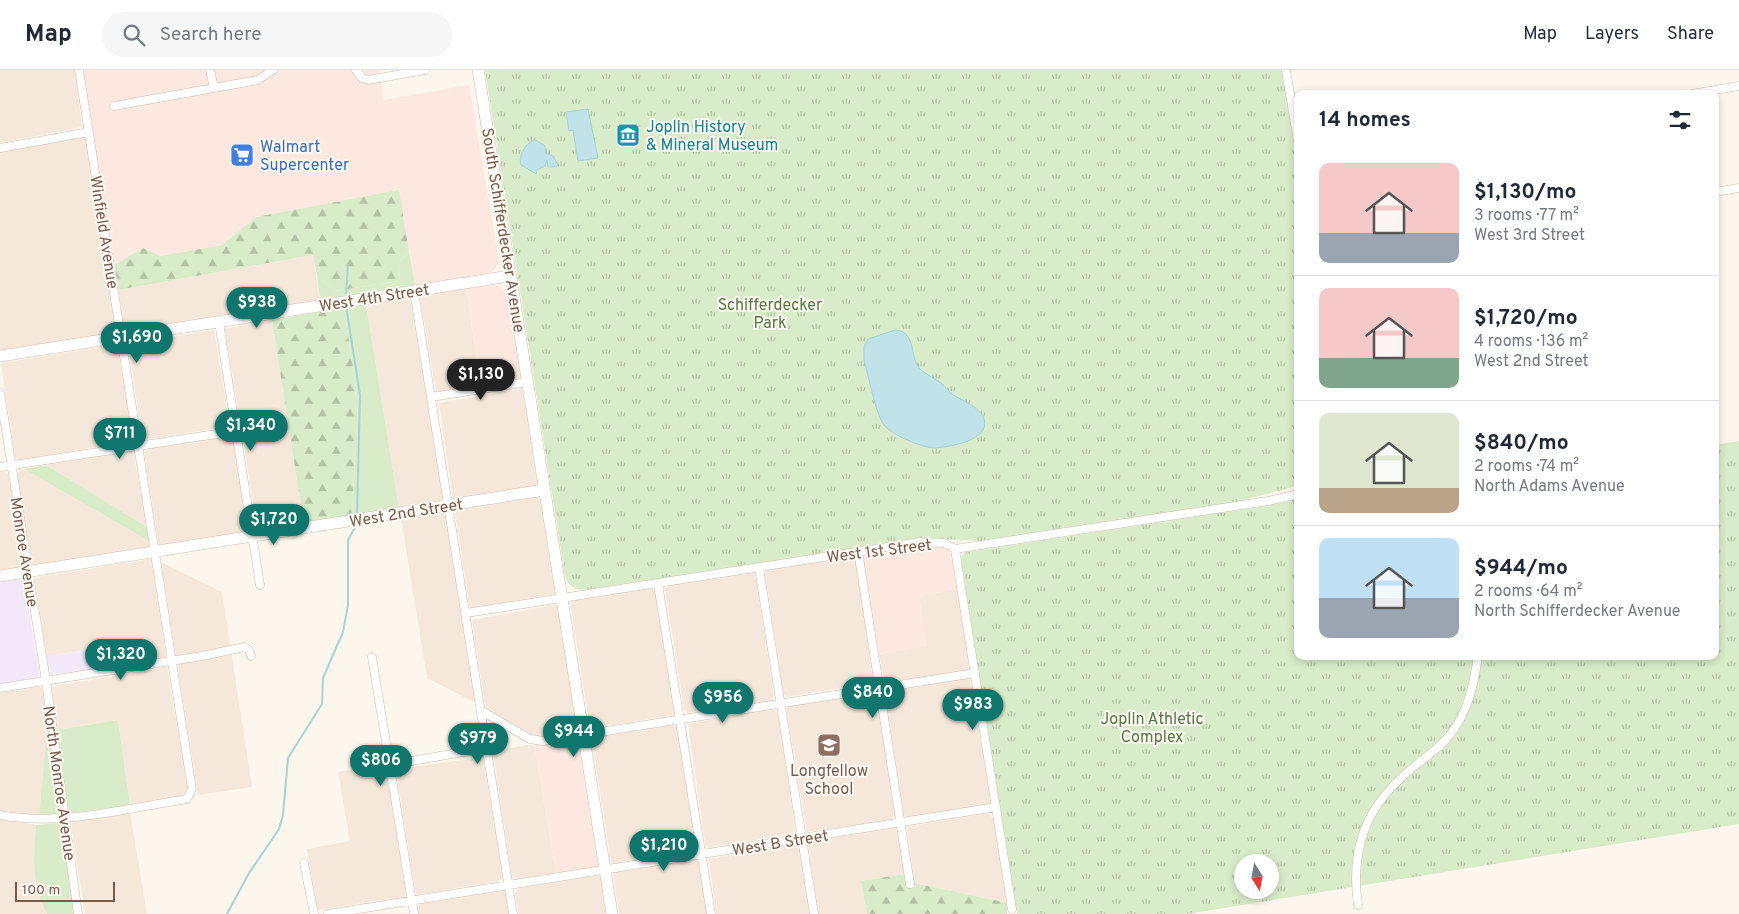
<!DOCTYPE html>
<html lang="en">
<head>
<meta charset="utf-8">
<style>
  :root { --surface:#fff; --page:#f6f6f7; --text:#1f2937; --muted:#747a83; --line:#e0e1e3; --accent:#0f766e }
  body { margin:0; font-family:Overpass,sans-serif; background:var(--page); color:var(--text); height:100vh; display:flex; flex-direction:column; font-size:19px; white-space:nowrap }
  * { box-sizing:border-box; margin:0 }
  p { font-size:16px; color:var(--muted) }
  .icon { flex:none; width:28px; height:28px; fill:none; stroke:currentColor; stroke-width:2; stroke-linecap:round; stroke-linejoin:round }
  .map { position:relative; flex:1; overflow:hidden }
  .sheet { position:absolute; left:1294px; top:20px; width:425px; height:570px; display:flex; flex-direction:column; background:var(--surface); border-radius:10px; box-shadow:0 2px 8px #0003 }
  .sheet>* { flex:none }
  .needle { width:32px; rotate:169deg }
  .fabs { position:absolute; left:1234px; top:784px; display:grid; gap:10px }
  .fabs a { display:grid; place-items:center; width:45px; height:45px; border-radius:50%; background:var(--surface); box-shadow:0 2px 8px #0003; font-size:25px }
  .scale { position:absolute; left:15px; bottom:12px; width:100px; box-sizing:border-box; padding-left:5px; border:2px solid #7a5c4d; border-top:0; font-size:14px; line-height:18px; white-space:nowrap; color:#7a5c4d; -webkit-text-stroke:4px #fffaf3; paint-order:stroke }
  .price { position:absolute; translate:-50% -42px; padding:0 11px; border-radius:18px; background:var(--accent); color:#fff; font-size:16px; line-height:32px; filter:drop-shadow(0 1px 2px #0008) }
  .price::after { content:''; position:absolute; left:50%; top:30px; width:15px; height:11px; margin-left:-8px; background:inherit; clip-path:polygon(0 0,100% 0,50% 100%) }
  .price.active { background:#222; color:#fff }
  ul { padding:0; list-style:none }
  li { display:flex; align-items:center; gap:15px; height:125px; padding:0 25px }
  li+li { border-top:1px solid var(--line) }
  li span { display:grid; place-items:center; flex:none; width:140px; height:100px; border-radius:10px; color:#555 }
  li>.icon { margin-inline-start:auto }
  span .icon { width:60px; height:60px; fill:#fffc; stroke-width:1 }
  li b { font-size:21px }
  h2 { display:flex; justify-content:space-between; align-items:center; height:60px; padding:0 25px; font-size:21px }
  header { display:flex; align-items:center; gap:30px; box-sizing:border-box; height:70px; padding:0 25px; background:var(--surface); border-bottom:1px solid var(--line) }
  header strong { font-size:24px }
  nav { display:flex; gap:28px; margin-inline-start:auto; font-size:18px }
  .search { width:350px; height:45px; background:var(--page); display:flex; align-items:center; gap:12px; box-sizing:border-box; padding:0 18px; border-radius:28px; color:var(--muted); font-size:19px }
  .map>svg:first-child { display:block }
</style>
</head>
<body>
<header>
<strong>Map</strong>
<div class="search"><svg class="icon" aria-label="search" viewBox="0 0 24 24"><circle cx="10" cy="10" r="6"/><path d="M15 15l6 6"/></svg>Search here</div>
<nav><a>Map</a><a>Layers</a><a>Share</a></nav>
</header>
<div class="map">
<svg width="1739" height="844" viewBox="0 0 1739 844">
  <defs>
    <pattern id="forest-firs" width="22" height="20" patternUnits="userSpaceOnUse" patternTransform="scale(1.25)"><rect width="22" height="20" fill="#d8ecc9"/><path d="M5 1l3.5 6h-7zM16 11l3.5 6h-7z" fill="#b4c2a5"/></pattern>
    <pattern id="park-tufts" width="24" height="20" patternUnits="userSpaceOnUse" patternTransform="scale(1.25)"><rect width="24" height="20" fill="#d8ecc9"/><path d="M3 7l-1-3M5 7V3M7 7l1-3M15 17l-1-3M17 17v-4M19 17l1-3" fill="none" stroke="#b4c2a5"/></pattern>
  </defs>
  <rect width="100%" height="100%" fill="#fdf6ec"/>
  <!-- residential -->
  <path fill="#f5e8da" d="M0,0H75L82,57L0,73Z
    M83,67L86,71L116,260L114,263L0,281V82Z
    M313,185L320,230L129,260L124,257L118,220Z
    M466,218L478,297L520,290L521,309L436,322L420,227Z
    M407,228L411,232L443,429L399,439L366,234Z
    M272,250L304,455L258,461L225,259Z
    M214,260L230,355L227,357L145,369L142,366L128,274Z
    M117,275L133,368L132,371L20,390L15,388L1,293Z
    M523,319L538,416L453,429L439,333Z
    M228,365L234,369L247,462L159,475L144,382L149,378Z
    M133,381L147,457L46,395L131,381Z
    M24,399L149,471L148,477L32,496L17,405L19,400Z
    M3,401L9,406L22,497V499L0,504V402Z
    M537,427L540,428L555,524L472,538L469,534L455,440Z
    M440,442L446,444L476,633L427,608L401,449Z
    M849,487L858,493L873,612L786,627L783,623L765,503L768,500Z
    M150,489L152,492L166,586L162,588L91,600L88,580L46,586L35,508Z
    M161,492L222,522L252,717L198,725Z
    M749,503L754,504L756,508L774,627L771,631L687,643L684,638L665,519L669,515Z
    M651,518L655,521L675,644L671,646L590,658L570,531Z
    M958,519L969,599L964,602L885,612L879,584L926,576L919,526Z
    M554,535H558L578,661L542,668L533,667L491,643L487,638L484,629L472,550Z
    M167,597L188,718L187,723L181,726L130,735L118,650L56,660L50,617Z
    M970,607L991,732L988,735L906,747L903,744L885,621L887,619Z
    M40,617L44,621L52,670H46L39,746L0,742V623Z
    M872,623L878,627L895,747L889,750L807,762L786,638L789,636Z
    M772,639L778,644L796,763L708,778L705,773L688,654Z
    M673,655L679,660L696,779L692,782L613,794L611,791L592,671L595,667Z
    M534,674L556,803L516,809L512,807L493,681Z
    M483,687L503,809L498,811L416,825L396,701L399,699Z
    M386,694L406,825L403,827L317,840L307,779L350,771L338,702Z
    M130,742L147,844H85L71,754L73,750Z
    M988,743L994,749L1008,833L914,813L907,757Z
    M0,749L36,755L34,784L41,832L47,844H0Z
    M894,758L898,760L905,804L861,811L867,844H818L808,774L813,771Z
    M797,774L800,777L810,844H716L709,789Z
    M697,790L700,794L708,844H619L613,803Z
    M600,805L608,844H519L515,823L519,818Z
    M501,821L506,823L509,844H418L417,837L420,834Z"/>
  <!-- commercial -->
  <path fill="#fde8e0" d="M83,0H379L384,30L469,15L499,191L498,195L492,202L488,203L415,215L399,121L256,147L222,175L161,186L143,179L114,195Z
    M494,215L502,217L509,226L520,290L478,297L466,218Z
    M926,476H941L951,483L958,519L919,526L927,576L879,584L863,487L868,484Z
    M576,669L580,671L599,794L597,797L556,803L534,674Z"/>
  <!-- education -->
  <path fill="#f3e8fa" d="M22,509L24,511L39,604L36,608L0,614V512Z
    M88,580L91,600L49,604L46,586Z"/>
  <!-- green -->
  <path fill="#d8ecc9" d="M409,181L415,215L320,230L317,206L335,221L399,211L400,191Z
    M366,234L399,439L352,446L358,331L344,238Z
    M46,395L147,457L149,471L24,399Z
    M118,650L130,735L71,743L68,738L56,660Z
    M46,670H52L60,741L55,745L39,746Z
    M58,753L62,757L75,844H47C32,816 33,786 36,755Z"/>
  <!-- forest -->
  <path fill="url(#forest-firs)" d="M399,120L409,181L400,191L399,211L335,221L317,206L313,185L118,220L114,195L143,178L161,186L222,175L256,147Z
    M344,238L358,331L352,446L304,455L272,250Z
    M905,804L914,813L1008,833L1007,844H867L861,811Z"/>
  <!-- park -->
  <path fill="url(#park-tufts)" fill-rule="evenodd" d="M485,0H1284L1298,85L1297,416L1228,434L982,471L921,468L585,520C575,520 568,516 565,506Z
    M1739,371V754L1187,844H1017L961,489L962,485L967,482L1272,435L1297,429L1298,586H1715V375ZM1242,792H1270V820H1242Z"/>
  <!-- water -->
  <path fill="#bfe3e8" stroke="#a5d3da" d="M588,39L598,88L578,91L573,60L569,61L566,42Z
    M536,70L545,76L546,83L553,86L558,95L556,97H548L547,90L545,96L537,100L536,104L521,95C518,86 526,71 536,70Z
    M895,260C918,261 908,290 922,301C928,305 935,309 941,313C945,316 948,321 952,324C962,331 980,336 984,349C991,370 950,377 935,378C923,378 892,365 884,355C876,345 868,304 864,290V277L868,269Z"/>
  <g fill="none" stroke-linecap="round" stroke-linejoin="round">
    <!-- stream -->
    <path stroke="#a5d3da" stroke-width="2" d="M346,223L348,196
      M346,235L360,325L357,444
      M227,844L249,803L279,759L283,745L288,688L322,634L323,608L343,562L348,535V470L357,454"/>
    <!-- street casing -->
    <g stroke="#d1beb0" stroke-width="9">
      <path id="street" d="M210,0L214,18
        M356,0L362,8L368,10L425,0
        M1286,0L1298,71
        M1692,24L1739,16
        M114,36L258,10L273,0
        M0,78L89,62
        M1715,122L1739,118
        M414,221L513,844
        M219,252L260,515
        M0,323L46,611L78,844
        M431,327L528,312
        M0,397L236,361
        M955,479L1012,839
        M858,481L910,814
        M759,498L814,844
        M658,514L711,844
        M466,543L920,472L944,473L955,479L1268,431L1298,424
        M372,587L414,844
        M0,618L202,586L244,577L249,580L251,586
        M482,641L530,669L543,671L975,603
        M389,695L486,678
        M0,745C59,757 128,738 187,729L192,719L79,0
        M304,793L314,844
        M1358,835C1350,779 1366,736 1410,700C1424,688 1439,679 1450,665C1468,642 1474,614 1478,586
        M328,844L996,737"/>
    </g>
    <!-- secondary casing -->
    <g stroke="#d6c0b0" stroke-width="12">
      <path id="secondary" d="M478,0L612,844
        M0,286L510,206
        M0,506L544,420"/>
    </g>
    <!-- street -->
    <use href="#street" stroke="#fff" stroke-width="8"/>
    <!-- secondary -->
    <use href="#secondary" stroke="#fff" stroke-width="11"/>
  </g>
  <!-- icons -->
  <defs>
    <g id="museum-square" transform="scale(1.25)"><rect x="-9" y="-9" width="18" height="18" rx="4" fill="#0f9aa8" stroke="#fffaf3"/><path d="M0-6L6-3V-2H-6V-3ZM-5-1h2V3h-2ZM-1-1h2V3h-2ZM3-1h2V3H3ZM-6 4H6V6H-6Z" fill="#fff"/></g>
    <g id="supermarket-square" transform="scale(1.25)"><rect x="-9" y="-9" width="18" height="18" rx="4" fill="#3f7fe0" stroke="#fffaf3"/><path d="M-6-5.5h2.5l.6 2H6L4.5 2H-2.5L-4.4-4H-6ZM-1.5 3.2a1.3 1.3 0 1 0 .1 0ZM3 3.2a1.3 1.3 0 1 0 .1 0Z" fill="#fff"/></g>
    <g id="school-square" transform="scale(1.25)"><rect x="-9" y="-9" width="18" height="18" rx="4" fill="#8d6e63" stroke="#fffaf3"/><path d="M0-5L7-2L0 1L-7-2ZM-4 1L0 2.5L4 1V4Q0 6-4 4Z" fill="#fff"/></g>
  </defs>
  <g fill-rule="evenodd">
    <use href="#museum-square" x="628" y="65"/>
    <use href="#supermarket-square" x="242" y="85"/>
    <use href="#school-square" x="829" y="675"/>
  </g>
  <g text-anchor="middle" stroke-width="4" stroke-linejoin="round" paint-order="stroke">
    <!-- culture labels -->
    <g font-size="16" fill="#0d838f" stroke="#fffaf3" text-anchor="start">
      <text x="646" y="62">Joplin History<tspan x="646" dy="18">&amp; Mineral Museum</tspan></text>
    </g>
    <!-- shop labels -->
    <g font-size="16" fill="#366cbe" stroke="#fffaf3" text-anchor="start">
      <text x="260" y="82">Walmart<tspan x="260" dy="18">Supercenter</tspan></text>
    </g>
    <!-- street labels -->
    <g font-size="16" fill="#7a5c4d" stroke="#fffaf3">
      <text transform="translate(504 160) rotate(81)" y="6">South Schifferdecker Avenue</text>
      <text transform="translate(105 162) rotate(81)" y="6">Winfield Avenue</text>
      <text transform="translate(374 227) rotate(-9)" y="6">West 4th Street</text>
      <text transform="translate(406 442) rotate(-9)" y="6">West 2nd Street</text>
      <text transform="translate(879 480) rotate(-7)" y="6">West 1st Street</text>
      <text transform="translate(25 482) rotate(81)" y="6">Monroe Avenue</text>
      <text transform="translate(60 713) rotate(82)" y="6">North Monroe Avenue</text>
      <text transform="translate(780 772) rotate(-9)" y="6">West B Street</text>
    </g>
    <!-- park labels -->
    <g font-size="16" fill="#537a41" stroke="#fffaf3">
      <text x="770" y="240">Schifferdecker<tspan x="770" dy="18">Park</tspan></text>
      <text x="1152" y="654">Joplin Athletic<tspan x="1152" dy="18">Complex</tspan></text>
    </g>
    <!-- education labels -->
    <g font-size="16" fill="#785e54" stroke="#fffaf3">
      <text x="829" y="706">Longfellow<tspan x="829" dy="18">School</tspan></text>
    </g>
  </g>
</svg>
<div class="fabs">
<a><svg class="needle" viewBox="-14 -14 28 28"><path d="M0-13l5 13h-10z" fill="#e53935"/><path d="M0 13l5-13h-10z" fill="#747a83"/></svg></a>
</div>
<div class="scale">100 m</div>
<b class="price" style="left:257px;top:259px">$938</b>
<b class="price" style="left:137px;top:294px">$1,690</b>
<b class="price active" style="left:481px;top:331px">$1,130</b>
<b class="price" style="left:251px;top:382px">$1,340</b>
<b class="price" style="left:120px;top:390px">$711</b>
<b class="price" style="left:274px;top:476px">$1,720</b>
<b class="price" style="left:121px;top:611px">$1,320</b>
<b class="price" style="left:873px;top:649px">$840</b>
<b class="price" style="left:723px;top:654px">$956</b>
<b class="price" style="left:973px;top:661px">$983</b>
<b class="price" style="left:574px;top:688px">$944</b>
<b class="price" style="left:478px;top:695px">$979</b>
<b class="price" style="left:381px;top:717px">$806</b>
<b class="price" style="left:664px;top:802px">$1,210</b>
<section class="sheet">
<h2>14 homes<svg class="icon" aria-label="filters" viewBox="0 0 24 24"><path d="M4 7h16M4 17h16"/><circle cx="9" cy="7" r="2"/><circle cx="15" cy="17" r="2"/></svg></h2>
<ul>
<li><span style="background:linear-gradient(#f6c9c9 70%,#9aa5b1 0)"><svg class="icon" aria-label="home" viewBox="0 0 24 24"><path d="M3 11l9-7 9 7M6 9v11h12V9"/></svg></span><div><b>$1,130/mo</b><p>3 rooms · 77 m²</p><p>West 3rd Street</p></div></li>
<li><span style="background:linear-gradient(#f6c9c9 70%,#7fa58c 0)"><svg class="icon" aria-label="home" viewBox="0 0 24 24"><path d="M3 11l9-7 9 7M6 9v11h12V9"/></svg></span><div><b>$1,720/mo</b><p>4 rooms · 136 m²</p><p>West 2nd Street</p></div></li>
<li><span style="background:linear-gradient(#dfe7d0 75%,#b9a48a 0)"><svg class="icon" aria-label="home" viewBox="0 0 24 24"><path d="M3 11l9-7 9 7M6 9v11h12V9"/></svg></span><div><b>$840/mo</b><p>2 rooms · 74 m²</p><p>North Adams Avenue</p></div></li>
<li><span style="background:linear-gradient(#bfe0f5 60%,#9aa5b1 0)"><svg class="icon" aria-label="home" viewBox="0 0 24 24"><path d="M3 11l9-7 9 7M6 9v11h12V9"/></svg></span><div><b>$944/mo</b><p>2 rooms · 64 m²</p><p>North Schifferdecker Avenue</p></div></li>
</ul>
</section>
</div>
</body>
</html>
